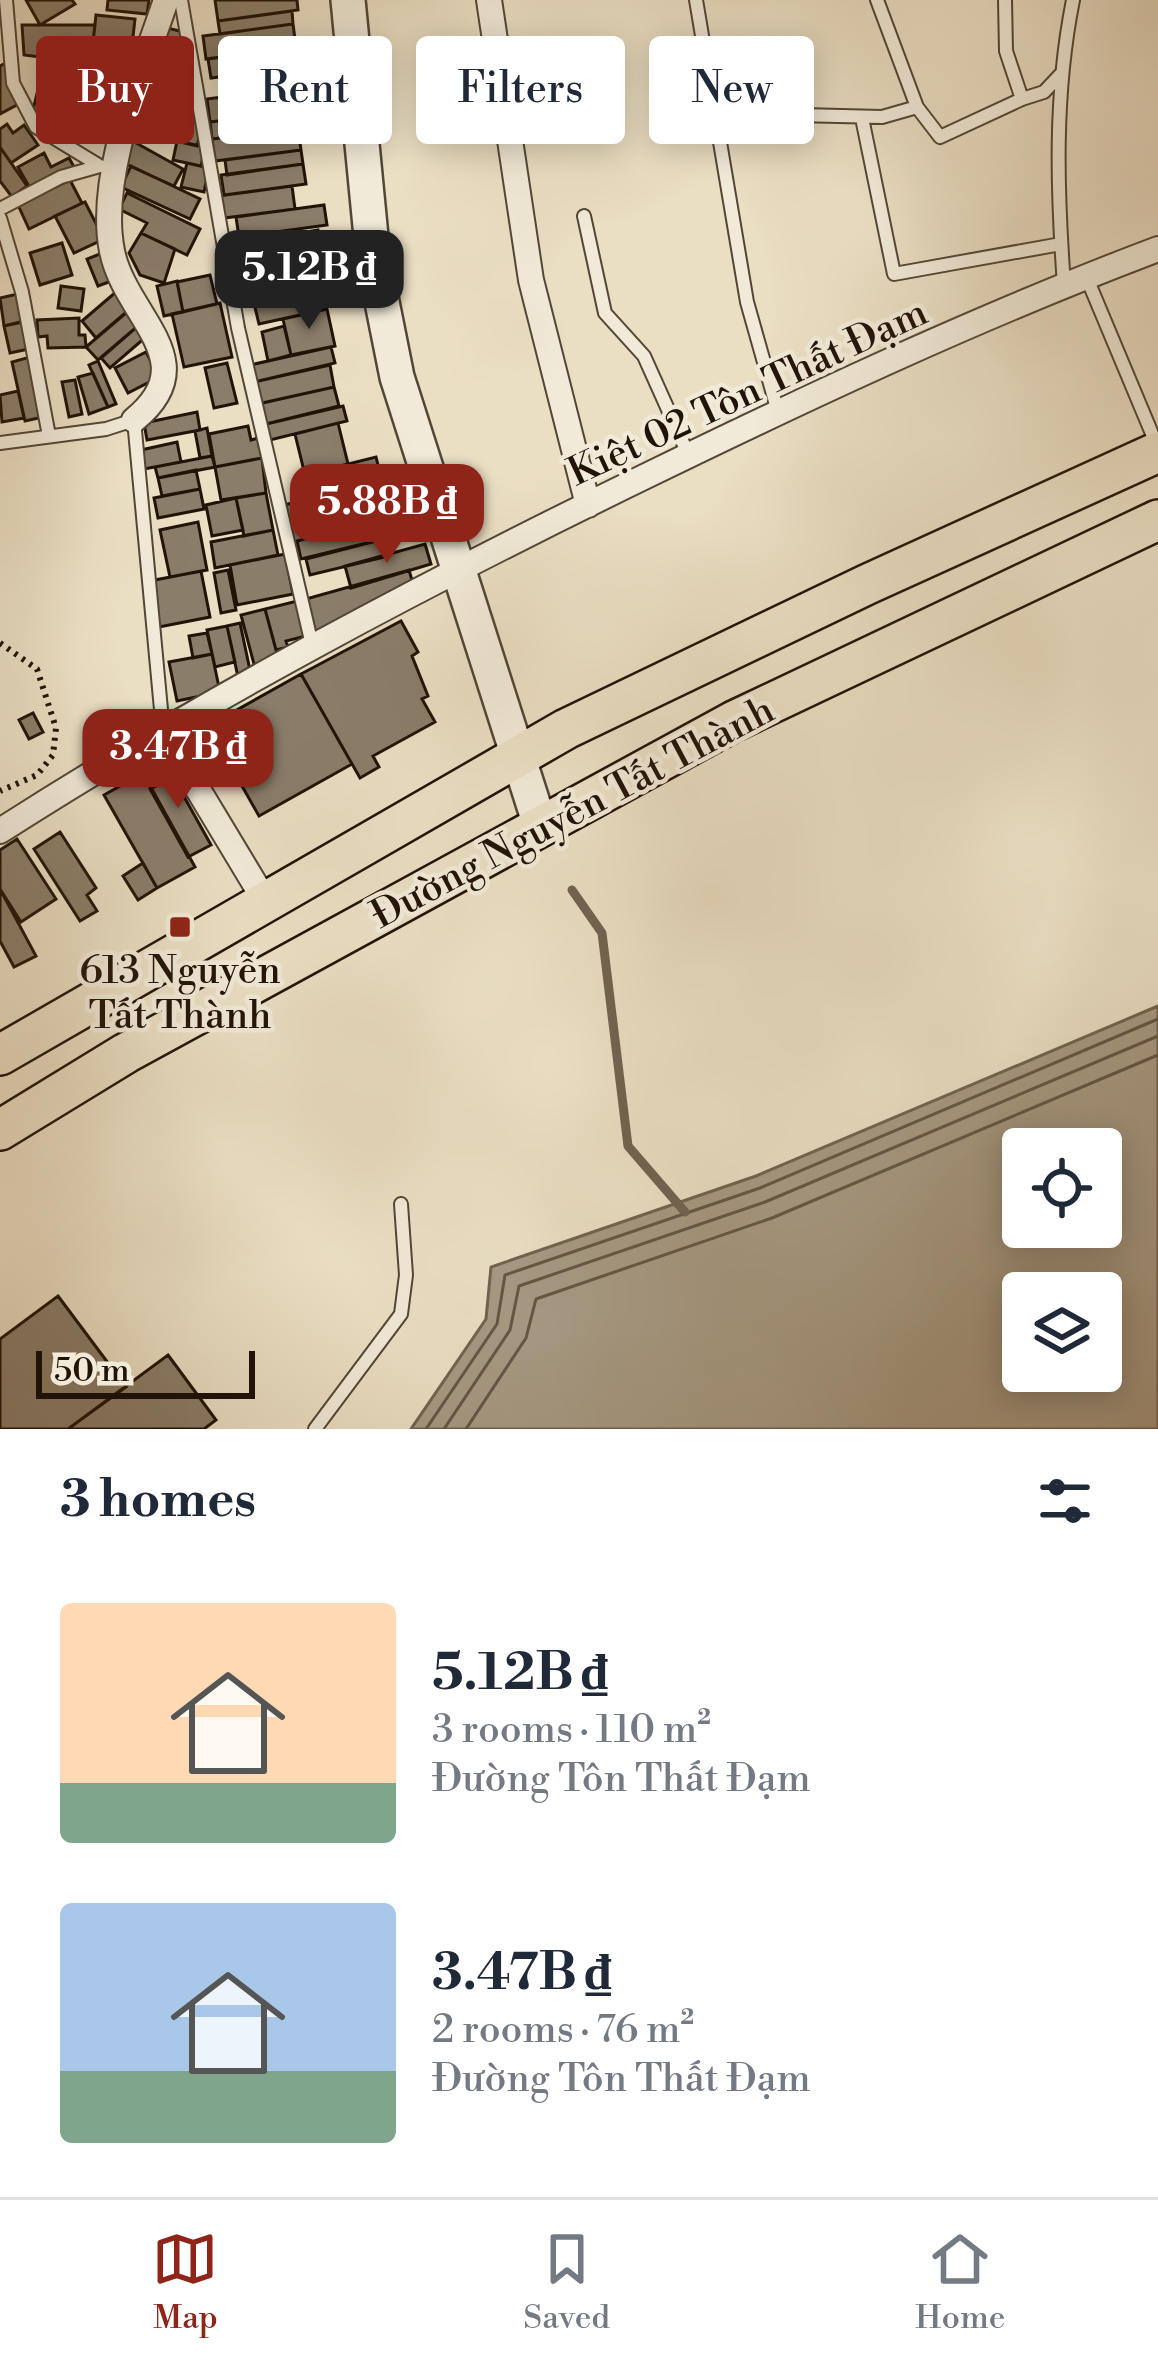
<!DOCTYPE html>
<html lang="en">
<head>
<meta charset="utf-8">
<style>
  :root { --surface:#fff; --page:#f6f6f7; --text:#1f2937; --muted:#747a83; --line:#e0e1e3; --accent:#8f2418 }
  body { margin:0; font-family:"Libre Bodoni",serif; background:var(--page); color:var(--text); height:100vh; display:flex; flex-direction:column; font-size:45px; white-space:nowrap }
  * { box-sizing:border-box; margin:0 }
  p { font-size:39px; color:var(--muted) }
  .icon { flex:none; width:66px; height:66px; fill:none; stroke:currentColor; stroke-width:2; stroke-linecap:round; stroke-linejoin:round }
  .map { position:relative; height:1429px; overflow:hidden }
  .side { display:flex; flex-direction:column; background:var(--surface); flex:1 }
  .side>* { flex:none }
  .top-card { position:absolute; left:36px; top:36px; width:1086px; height:108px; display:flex; gap:24px }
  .controls { position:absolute; left:1002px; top:1128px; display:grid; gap:24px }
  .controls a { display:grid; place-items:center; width:120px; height:120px; border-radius:12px; background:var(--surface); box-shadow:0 6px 30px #0003; font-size:60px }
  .scale { position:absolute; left:36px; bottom:30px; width:219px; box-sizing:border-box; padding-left:12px; border:6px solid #211307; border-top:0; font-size:33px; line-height:42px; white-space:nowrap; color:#211307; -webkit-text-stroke:9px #f1ead8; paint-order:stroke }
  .price { position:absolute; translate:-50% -102px; padding:0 27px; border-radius:24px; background:var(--accent); color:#fff; font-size:39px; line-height:78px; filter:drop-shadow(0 3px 6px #0008) }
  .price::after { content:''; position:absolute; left:50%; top:72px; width:36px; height:27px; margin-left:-18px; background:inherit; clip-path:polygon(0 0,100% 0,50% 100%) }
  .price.active { background:#222; color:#fff }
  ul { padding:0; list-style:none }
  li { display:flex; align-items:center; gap:36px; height:300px; padding:0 60px }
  li span { display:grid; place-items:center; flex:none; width:336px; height:240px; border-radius:12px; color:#555 }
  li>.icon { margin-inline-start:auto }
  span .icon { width:144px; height:144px; fill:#fffc; stroke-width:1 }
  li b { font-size:51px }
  h2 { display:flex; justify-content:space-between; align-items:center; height:144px; padding:0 60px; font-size:51px }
  .chip { padding:0 42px; border-radius:12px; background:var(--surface); box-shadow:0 6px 30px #0003; font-size:42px; line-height:108px }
  .chip.active { background:var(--accent); color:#fff }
  .tab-bar { display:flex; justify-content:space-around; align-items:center; height:168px; border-top:3px solid var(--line); background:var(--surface); font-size:33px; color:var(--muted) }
  .tab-bar a { display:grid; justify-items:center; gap:6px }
  .tab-bar .active { color:var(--accent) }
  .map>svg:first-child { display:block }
</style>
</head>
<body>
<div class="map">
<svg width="1158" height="1429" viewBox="0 0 1158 1429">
  <rect width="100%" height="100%" fill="#eadec3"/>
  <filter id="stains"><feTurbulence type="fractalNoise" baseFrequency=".00167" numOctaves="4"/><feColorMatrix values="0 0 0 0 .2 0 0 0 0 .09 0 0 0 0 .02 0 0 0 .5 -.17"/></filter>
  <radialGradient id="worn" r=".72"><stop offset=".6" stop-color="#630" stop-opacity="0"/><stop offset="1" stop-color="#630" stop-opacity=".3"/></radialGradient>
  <!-- water -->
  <path fill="#a69983" stroke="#716351" stroke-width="3" fill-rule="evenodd" d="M1158,1006V1429H411L486,1319L491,1267L756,1176ZM1023,1149H1101V1227H1023ZM1023,1293H1101V1371H1023Z"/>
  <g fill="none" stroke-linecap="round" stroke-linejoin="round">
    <!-- shore -->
    <path stroke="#645645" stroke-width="3" d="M426,1429L497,1324L505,1275L760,1188L1158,1019
      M444,1429L510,1330L519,1286L765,1202L1158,1036
      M466,1429L526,1338L536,1299L772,1218L1158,1055"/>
    <!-- stream -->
    <path stroke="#716351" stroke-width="9" d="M572,890L602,933L628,1146L685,1212"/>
  </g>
  <!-- building -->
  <path fill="#8a7d69" stroke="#211307" stroke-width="3" d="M26,0H72L75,4L40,25Z
    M108,0H149L147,14L107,10Z
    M215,0H297L298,10L218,21Z
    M292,11L293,24L220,34L218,21Z
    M96,15L135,19L131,54L92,51Z
    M293,24L296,47L206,59L203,36Z
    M22,25H95L92,51L85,57L50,50L48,58L24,55Z
    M159,26L184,32L174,79L148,73Z
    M301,46L304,66L211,78L208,59Z
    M50,50L119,64L115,84L46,70Z
    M8,62L28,99L0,114V66Z
    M309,65L311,85L229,96L226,76Z
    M42,73L67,79L58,124L31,118Z
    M81,77L121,85L116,106L76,98Z
    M305,86L308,109L210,122L207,99Z
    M142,90L200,103L196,123L137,110Z
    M76,98L106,104L103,119L73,113Z
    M306,109L309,127L212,139L210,122Z
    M137,110L202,124L197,146L132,131Z
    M73,113L101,119L97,136L69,131Z
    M7,124L13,133L24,125L38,145L11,163L0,147V129Z
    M298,128L301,150L215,161L212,139Z
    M129,139L183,169L174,186L119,161Z
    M177,141L205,147L201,166L173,160Z
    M0,147L27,186L12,197L0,181Z
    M301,150L303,164L227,175L225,160Z
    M44,153L51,167L69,158L74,167L31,190L18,167Z
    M187,163L209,168L204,192L181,187Z
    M303,164L306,184L224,195L221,175Z
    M131,166L200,199L190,219L121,187Z
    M70,180L82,203L29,229L18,205Z
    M292,186L295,209L224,218L218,196Z
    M127,193L200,229L187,255L141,233L147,223L119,209Z
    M85,202L104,239L74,253L55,216Z
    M324,205L327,225L239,237L236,217Z
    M318,230L322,247L283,254L280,237Z
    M141,233L175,249L164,283L140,275L129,253Z
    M62,243L72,275L40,285L30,253Z
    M262,243L266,262L232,270L227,250Z
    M105,252L117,279L98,286L87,259Z
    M292,256L296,276L236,290L232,270Z
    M318,271L327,309L259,324L250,287Z
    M210,275L217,304L183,312L177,282Z
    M177,281L183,312L164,316L157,286Z
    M61,286L84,289L81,311L58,308Z
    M116,292L130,309L96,338L82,321Z
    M22,293L28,320L4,326L0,298Z
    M220,303L232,357L184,367L172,314Z
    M327,309L335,346L291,355L283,319Z
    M127,312L139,325L98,360L86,347Z
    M79,318V335H85L86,347L48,348L47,336L38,337L37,320Z
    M32,320L38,347L10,353L4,326Z
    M139,325L147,336L110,368L101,358Z
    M284,326L291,355L268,361L262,332Z
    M331,347L335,363L254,382L250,365Z
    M146,352L159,377L128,393L115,368Z
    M30,357L43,417L25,421L12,362Z
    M98,361L116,404L108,407L89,365Z
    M227,363L237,403L214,408L205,368Z
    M330,365L334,387L258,404L254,382Z
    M93,373L108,407L89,414L78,377Z
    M75,380L82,414L69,417L62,382Z
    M334,387L339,406L262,425L258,404Z
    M18,391L24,418L2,422L0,395Z
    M343,406L347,421L266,441L262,425Z
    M197,412L200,430L147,440L144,423Z
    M338,423L348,464L305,475L295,434Z
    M248,426L251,440L258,438L262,458L215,467L209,434Z
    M207,428L212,456L200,458L195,431Z
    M177,442L181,462L144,469L141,450Z
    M212,456L215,467L158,478L155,467Z
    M376,457L382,481L305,500L300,476Z
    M262,458L266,493L221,500L215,467Z
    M196,470L200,489L162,496L158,478Z
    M371,483L375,496L287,518L284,505Z
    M200,489L204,509L158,518L154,498Z
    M266,493L273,530L244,536L236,498Z
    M369,497L375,522L293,542L287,518Z
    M236,498L243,530L212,536L206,505Z
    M198,522L207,570L170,577L160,530Z
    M375,522L379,540L301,559L297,541Z
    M273,530L278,555L215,568L211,542Z
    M384,539L389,556L310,575L306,559Z
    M425,544L431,564L351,588L345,566Z
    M285,554L293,594L237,605L230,565Z
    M228,570L236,610L221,613L214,573Z
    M409,570L414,587L317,639L306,599Z
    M201,571L210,617L159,627L150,581Z
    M297,601L306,636L286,641L288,647L276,650L265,609Z
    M265,609L279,661L255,668L241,615Z
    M401,621L418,652L412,656L428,696L422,699L435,722L373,756L379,767L360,778L301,674Z
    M240,623L251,675L238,677L227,626Z
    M227,626L235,662L215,667L207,630Z
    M207,633L212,654L193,658L189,636Z
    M212,654L220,692L177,701L169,662Z
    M301,674L352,764L259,816L208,726Z
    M33,713L43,732L29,739L19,720Z
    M163,759L211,845L188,857L150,789L160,784L150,766Z
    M143,773L195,867L157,888L104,795Z
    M60,832L96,888L87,895L97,911L80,921L34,849Z
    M17,839L56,899L21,922L0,889V850Z
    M143,863L157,888L138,900L123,876Z
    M0,889L36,956L14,967L0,941Z
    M58,1296L126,1387L68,1429H0V1339Z
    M168,1355L216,1420L204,1429H68Z"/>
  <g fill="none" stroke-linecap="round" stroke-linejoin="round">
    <!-- service casing -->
    <g stroke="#534636" stroke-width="16">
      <path id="service" d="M6,0L13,83L36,127L100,166
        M181,0L238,328L313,649
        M696,0L747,302L778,412
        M877,0L917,107L940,137L1022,99L1006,51L1005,0
        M1022,99L1044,92L1060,75
        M715,113L882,117L917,107
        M862,118L894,274L1061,244
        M0,209L61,177L100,166
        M584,216L605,313L644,356L688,454
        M0,218L22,292L49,436
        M1086,276L1158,448
        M1064,285C1057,189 1054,95 1073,0
        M0,443L106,429L134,420L163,731
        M315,1429L401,1314L406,1275L401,1204"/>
    </g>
    <!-- minor casing -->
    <g stroke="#534636" stroke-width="28">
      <path id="minor" d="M489,0L531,280L588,505
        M134,420C207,361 125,317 112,251C97,176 142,72 166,0
        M164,733L264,899
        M0,831C206,699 424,584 644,477C812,395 983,315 1158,249"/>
    </g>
    <!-- tertiary casing -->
    <g stroke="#534636" stroke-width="38">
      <path id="tertiary" d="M348,0L373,257L397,377L540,825"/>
    </g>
    <!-- primary casing -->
    <g stroke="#211307" stroke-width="44">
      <path id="primary" d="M0,1055L566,729L868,584L1158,452
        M0,1130L126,1053L734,721L1158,520"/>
    </g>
    <!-- path -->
    <path stroke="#211307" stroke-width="6" stroke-dasharray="3 6" stroke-linecap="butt" d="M0,643L37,669L56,728L53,755L37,775L0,791"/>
    <!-- service -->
    <use href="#service" stroke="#f1ead8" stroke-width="12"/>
    <!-- minor -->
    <use href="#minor" stroke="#f1ead8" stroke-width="24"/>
    <!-- tertiary -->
    <use href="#tertiary" stroke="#f1ead8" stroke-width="33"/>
    <!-- primary -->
    <use href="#primary" stroke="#eadec3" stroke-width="39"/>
  </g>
  <!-- markers -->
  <rect fill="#8f2418" stroke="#f1ead8" stroke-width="4.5" x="168" y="915" width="24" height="24" rx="6"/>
  <g text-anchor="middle" stroke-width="9" stroke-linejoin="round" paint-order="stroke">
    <!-- street labels -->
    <g font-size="39" fill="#211307" stroke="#f1ead8">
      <text transform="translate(747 391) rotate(-25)" y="14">Kiệt 02 Tôn Thất Đạm</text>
      <text transform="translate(572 811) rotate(-28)" y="14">Đường Nguyễn Tất Thành</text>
    </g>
    <!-- poi labels -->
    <g font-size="39" fill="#211307" stroke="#f1ead8">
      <text x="180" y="983">613 Nguyễn<tspan x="180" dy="45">Tất Thành</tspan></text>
    </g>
  </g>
  <rect width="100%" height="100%" filter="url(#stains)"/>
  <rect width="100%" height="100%" fill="url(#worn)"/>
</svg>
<div class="controls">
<a><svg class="icon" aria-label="locate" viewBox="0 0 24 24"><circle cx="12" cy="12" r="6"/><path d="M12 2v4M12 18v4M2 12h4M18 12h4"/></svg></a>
<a><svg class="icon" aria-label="layers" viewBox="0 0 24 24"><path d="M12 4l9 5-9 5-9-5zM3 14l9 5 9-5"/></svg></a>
</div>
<div class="scale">50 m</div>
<b class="price active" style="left:309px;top:332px">5.12B ₫</b>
<b class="price" style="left:387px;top:566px">5.88B ₫</b>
<b class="price" style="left:178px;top:811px">3.47B ₫</b>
<div class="top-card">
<a class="chip active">Buy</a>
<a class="chip">Rent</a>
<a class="chip">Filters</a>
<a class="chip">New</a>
</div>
</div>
<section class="side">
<h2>3 homes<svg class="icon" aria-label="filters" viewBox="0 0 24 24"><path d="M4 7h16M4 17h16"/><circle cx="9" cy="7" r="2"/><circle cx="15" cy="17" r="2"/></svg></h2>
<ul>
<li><span style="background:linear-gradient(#ffd9b3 75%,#7fa58c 0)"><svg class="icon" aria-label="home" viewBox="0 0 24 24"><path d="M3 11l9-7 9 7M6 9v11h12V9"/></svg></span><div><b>5.12B ₫</b><p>3 rooms · 110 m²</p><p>Đường Tôn Thất Đạm</p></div></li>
<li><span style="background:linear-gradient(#a9c7e8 70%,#7fa58c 0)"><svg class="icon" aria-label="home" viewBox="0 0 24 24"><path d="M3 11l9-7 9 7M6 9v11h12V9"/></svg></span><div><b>3.47B ₫</b><p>2 rooms · 76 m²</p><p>Đường Tôn Thất Đạm</p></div></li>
</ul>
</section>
<nav class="tab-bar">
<a class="active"><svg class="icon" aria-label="map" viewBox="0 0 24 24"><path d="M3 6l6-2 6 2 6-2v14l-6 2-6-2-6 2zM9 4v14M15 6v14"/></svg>Map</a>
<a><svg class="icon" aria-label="saved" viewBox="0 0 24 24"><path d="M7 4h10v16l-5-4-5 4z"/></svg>Saved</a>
<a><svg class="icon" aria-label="home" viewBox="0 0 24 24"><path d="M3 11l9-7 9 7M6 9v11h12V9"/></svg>Home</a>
</nav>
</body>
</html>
